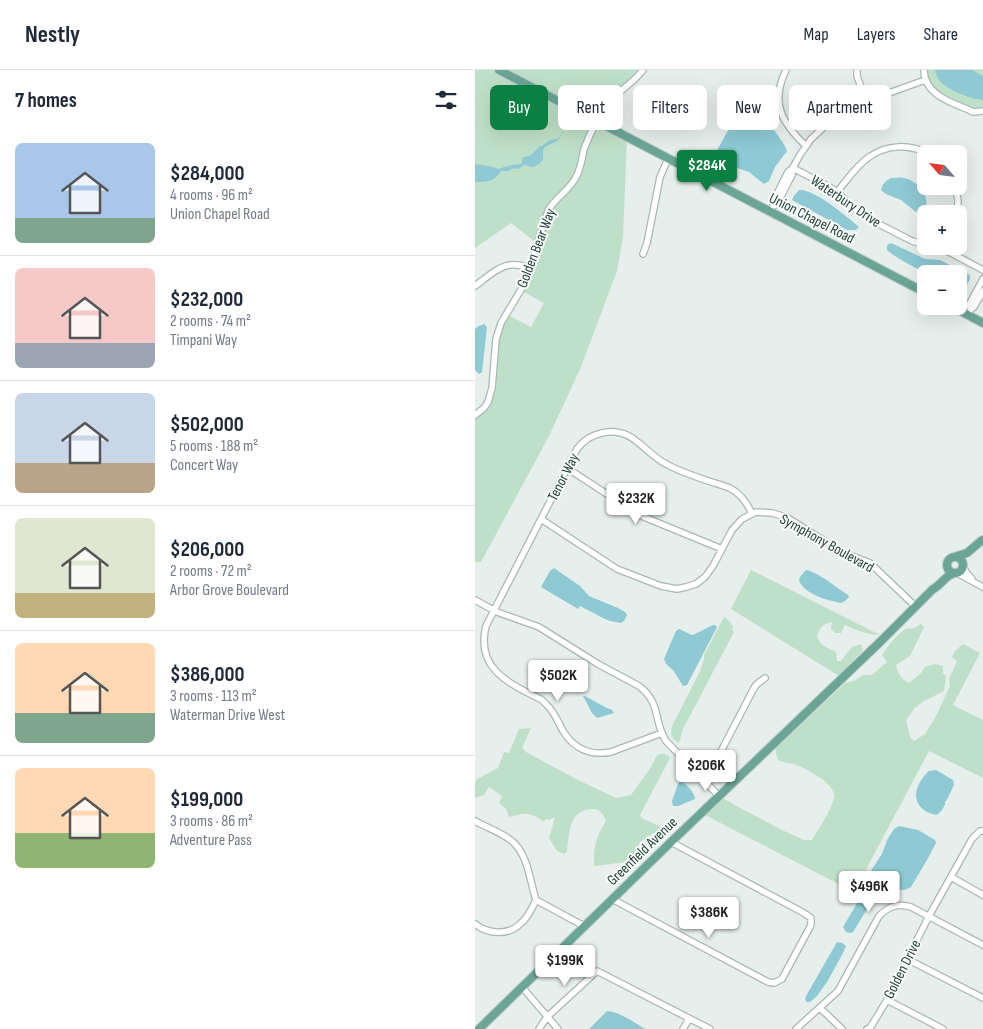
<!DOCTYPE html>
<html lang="en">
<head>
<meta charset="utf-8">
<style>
  :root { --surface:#fff; --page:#f6f6f7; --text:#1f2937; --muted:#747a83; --line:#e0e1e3; --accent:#0b8043 }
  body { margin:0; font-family:"Sofia Sans Condensed",sans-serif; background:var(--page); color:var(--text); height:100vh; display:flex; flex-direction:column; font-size:19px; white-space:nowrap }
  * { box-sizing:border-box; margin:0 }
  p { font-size:16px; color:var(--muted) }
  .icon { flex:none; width:28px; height:28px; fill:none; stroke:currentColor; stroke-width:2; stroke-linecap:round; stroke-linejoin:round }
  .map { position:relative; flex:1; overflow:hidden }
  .side { display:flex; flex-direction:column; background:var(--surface); width:475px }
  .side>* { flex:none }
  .banner { position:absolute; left:15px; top:15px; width:418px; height:45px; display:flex; gap:10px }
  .needle { width:32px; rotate:298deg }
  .fabs { position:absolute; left:442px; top:75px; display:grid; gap:10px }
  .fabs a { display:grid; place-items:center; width:50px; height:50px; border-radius:8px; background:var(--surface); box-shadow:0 5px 20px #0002; font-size:25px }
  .price { position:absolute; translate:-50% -42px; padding:0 11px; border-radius:5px; background:#fff; color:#222; font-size:16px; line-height:32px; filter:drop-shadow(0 1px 2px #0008) }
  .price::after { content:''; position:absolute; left:50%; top:30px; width:15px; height:11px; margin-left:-8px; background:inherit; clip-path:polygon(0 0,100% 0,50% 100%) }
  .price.on { background:var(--accent); color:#fff }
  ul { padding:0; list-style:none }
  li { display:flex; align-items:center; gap:15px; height:125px; padding:0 15px }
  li+li { border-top:1px solid var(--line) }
  li span { display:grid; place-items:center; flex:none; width:140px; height:100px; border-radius:8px; color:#555 }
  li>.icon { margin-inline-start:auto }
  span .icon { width:60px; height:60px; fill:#fffc; stroke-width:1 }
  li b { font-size:21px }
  h2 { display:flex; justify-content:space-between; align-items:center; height:60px; padding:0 15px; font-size:21px }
  .tag { padding:0 18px; border-radius:8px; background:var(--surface); box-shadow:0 5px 20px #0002; font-size:18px; line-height:45px }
  .tag.on { background:var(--accent); color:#fff }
  header { display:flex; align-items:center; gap:30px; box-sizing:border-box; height:70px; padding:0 25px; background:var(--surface); border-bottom:1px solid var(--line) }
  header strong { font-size:24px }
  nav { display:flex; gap:28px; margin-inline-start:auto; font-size:18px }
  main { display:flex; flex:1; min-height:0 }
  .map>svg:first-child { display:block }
</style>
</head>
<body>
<header>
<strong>Nestly</strong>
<nav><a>Map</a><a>Layers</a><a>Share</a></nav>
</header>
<main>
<section class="side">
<h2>7 homes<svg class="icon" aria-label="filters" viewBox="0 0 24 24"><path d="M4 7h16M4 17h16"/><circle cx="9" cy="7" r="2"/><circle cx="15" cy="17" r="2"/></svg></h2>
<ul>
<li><span style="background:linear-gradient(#a9c7e8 75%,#7fa58c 0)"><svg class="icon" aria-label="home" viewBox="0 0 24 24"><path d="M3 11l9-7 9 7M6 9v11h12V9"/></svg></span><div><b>$284,000</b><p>4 rooms · 96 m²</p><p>Union Chapel Road</p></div></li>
<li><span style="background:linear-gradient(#f6c9c9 75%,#9aa5b1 0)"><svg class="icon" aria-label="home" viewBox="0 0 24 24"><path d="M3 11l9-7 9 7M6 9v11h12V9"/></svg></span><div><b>$232,000</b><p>2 rooms · 74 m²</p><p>Timpani Way</p></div></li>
<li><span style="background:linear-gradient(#c9d6e8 70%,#b9a48a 0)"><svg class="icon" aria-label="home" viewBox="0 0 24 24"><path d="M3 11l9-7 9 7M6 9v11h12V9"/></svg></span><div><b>$502,000</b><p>5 rooms · 188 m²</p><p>Concert Way</p></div></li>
<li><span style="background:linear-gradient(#dfe7d0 75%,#c2b280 0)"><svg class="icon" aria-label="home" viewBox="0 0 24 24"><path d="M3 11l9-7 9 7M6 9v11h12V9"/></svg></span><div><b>$206,000</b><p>2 rooms · 72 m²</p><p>Arbor Grove Boulevard</p></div></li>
<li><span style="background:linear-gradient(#ffd9b3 70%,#7fa58c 0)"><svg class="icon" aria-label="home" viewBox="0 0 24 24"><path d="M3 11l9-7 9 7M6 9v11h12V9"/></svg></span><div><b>$386,000</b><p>3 rooms · 113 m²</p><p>Waterman Drive West</p></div></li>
<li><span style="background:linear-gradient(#ffd9b3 65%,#8fb573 0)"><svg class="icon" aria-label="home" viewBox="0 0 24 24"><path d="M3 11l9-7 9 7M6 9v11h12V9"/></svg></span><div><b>$199,000</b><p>3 rooms · 86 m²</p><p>Adventure Pass</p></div></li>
</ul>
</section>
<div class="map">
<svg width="508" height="959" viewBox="0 0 508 959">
  <rect width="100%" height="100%" fill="#e6efeb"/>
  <!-- green -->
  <path fill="#bfe0c8" d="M0,0H168L140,26L122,52L152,67L148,167L142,201L106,297L74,366L6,492H0V345L13,332L21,269L31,244L56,257L69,233L45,220L63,174L36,153L0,178Z
    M451,0H508V37L495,38L460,19L454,13Z
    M276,500L405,565C394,565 380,560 370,555L366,563H360L356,559L357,552C347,554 345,557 342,566C345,576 353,578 361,582L362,591H366L377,577L386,574L388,580L364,606L256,539Z
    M249,547L252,549L258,556L257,559L259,562L208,659L204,673L199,670L196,664L197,656L225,601L229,589V585Z
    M446,554L449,557L435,586L421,595C423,603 426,610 434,613L446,603L450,597L460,594L468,596V603L471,606L469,621L449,631L439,639L431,650L435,667L439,671L450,664L460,648L475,616L474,609L482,591L477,587L480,581L488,574L505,583L478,635L508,650V708L454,681L379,822L228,744L246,727L267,739L307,760L329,770H337C342,762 361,733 359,724C357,712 329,697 318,694C313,693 308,692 303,690L301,684V678L370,613L379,611L388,605H397L412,592L407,585C411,579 424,561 431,559C433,558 436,559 439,558C440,558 444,555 446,554Z
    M56,658L47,678L51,682L101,709L141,728L156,725L176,697L182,685C187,683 191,683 195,688L165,745L168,749L187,757L182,765L177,764L165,772L159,791L119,796C118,777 121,767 131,751C128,744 126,739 118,739C93,740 95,762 92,781L90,784L82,781L74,768L80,747L74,750L72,749L68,751C53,741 51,743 34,747L31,739L24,733L27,726L14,717L9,725L0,728V713L2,709L23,698L29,682L34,683L44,659Z"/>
  <!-- water -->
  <path fill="#8ec9d4" d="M460,0H497L508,6V30C496,29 472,20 465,11C462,8 461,4 460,0Z
    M275,17L282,20L290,26C289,37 291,48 297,57C302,65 309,72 312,81L300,97L294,111L289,114L274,102L242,91L239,87C244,75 252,64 257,52C263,40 265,26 275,17Z
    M89,62L82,71L70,77L68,80V90L64,94L58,97L49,95L44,99L39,98L33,101H26C19,112 12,112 0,112V94L14,96L24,99L29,97L35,96L37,95L46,94L47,92V88L56,85L64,77L68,75L75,70L82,69Z
    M416,108C420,108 425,107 429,108C444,111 457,127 449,142L446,143L441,142L426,130L411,124L406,120C407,114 411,111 416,108Z
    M324,120C340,119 371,146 384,157L381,160H372L317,130L319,126Z
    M416,173L450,189L465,190L495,205V209L490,219L484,218V204C475,204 463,206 455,204C446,202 418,186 412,180V175Z
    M9,254L12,257L7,302L4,304L0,300V259L4,256Z
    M79,498L105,516L114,526L143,538L150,542L152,545L149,551L146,553L135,551L128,548L105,536L103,539L66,517L75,501Z
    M331,500C343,502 362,518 373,525L374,527L370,531L366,533C352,530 331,525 324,511L325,507Z
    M238,555H240L242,557L212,615L208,616L198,600L191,594L189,589L201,561L204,559L217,565L220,564Z
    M108,626H110L130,637L137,640L139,643L122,648L117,643Z
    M461,700L478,710L479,715C476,720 474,728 470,732V734C469,737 466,742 463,744C460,746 455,743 452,742C433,731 442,712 454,701Z
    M205,711C211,713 220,723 220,729L203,736H198L197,731L203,714Z
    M424,756L443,760L460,770L461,773L452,790L436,817L430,820H424L413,822L405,826L392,839L378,862L376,863L371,862L368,857L381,835L397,799L407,784L412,770L419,759Z
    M362,872L367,873L371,876L367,885L352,912L342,926L335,932H332L330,930L331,926Z
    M132,941C142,941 161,953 170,959H114Z"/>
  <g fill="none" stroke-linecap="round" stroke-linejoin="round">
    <!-- minor casing -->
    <g stroke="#a8b8b2" stroke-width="8">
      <path id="minor" d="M311,0C295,33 307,53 331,76
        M382,0V6L391,31
        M449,0C449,24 475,32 494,40L498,42L508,41
        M318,98L358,119L385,143L394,149L437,171L451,175
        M317,99V105L302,134L298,136V132L313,102L317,99L325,85L336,69L362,45L378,36L450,10
        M480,116L483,130L482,144
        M362,122C372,110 381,96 394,87C412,74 435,74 454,84
        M456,176L476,183L508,200
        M168,184L172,173L185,107L193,89
        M0,216C10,209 22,197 35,195C42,194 49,196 55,198
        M496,239L494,235L508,209
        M495,241L496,239L499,237L508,221
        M0,345L9,338L13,332L17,318L21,269L26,253L50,213L73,141C80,127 96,120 102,105C106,97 107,88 109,79C114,66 123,47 132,35C142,21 158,14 168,0
        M92,398L164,445L247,479
        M66,449L142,499L186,516L202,519L211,517L221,514L230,507L238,496L257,460L267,449L281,442L297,443L311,447L367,482L395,493L440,536
        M488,496L491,502L497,509
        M482,503L508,517
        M0,530L22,542L64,557L123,594L164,616C187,634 178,651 191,671L244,726
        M187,663L136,682C116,686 99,679 88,661C83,652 79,641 71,634L67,630C36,614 0,600 11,556L102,379C108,371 116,365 127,363C158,355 169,384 193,395C212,405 234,411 255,418C266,424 272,432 277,444
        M225,707L237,695L243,687L279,618L282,614L290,608
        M0,751C12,758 28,763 38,772C53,785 55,812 61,830
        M476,807L508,825
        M137,829L293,912L299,913L307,909L336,855V848L329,843L196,772
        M61,830L109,856
        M0,854C13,864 33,866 45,854C53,848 57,838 61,830
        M432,889L508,928
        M47,917L83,959
        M412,930L468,959
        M345,938L367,959
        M64,959L72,947L122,901L235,959
        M208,959L214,949
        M321,959L363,921L404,846C414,836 423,833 436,837L508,875
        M392,959L395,958L412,930L454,846L497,769L505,761H508"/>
    </g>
    <!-- major casing -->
    <g stroke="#c2cac8" stroke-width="10">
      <path id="major" d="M24,0L451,223
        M476,236L508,253
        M482,486L492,483L506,471L508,470
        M472 495a8 8 0 1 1 16 0a8 8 0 1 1-16 0Z
        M4,959L196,772L405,572L458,519C466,515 470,506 479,503"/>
    </g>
    <!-- minor -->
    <use href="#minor" stroke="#fff" stroke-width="5.5"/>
    <!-- major -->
    <use href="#major" stroke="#6aa596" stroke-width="8"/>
  </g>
  <g text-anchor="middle" stroke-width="4" stroke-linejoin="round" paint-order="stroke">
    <!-- street labels -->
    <g font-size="15" fill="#24423a" stroke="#f7fbf9">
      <text transform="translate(371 131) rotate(34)" y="5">Waterbury Drive</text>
      <text transform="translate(337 148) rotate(27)" y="5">Union Chapel Road</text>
      <text transform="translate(61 178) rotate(-69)" y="5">Golden Bear Way</text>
      <text transform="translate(88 407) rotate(-63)" y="5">Tenor Way</text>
      <text transform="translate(352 473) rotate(29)" y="5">Symphony Boulevard</text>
      <text transform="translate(167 781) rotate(-44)" y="5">Greenfield Avenue</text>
      <text transform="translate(427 899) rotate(-63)" y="5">Golden Drive</text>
    </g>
  </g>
</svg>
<div class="fabs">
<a><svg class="needle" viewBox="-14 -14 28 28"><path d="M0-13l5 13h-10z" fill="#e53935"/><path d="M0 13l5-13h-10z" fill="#747a83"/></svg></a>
<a>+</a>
<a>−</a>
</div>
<b class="price on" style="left:232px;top:122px">$284K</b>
<b class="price" style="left:161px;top:455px">$232K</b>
<b class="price" style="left:83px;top:632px">$502K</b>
<b class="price" style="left:231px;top:722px">$206K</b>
<b class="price" style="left:394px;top:843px">$496K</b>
<b class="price" style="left:234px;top:869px">$386K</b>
<b class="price" style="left:90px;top:917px">$199K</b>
<div class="banner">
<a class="tag on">Buy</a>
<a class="tag">Rent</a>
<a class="tag">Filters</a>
<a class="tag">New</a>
<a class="tag">Apartment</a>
</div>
</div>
</main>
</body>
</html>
